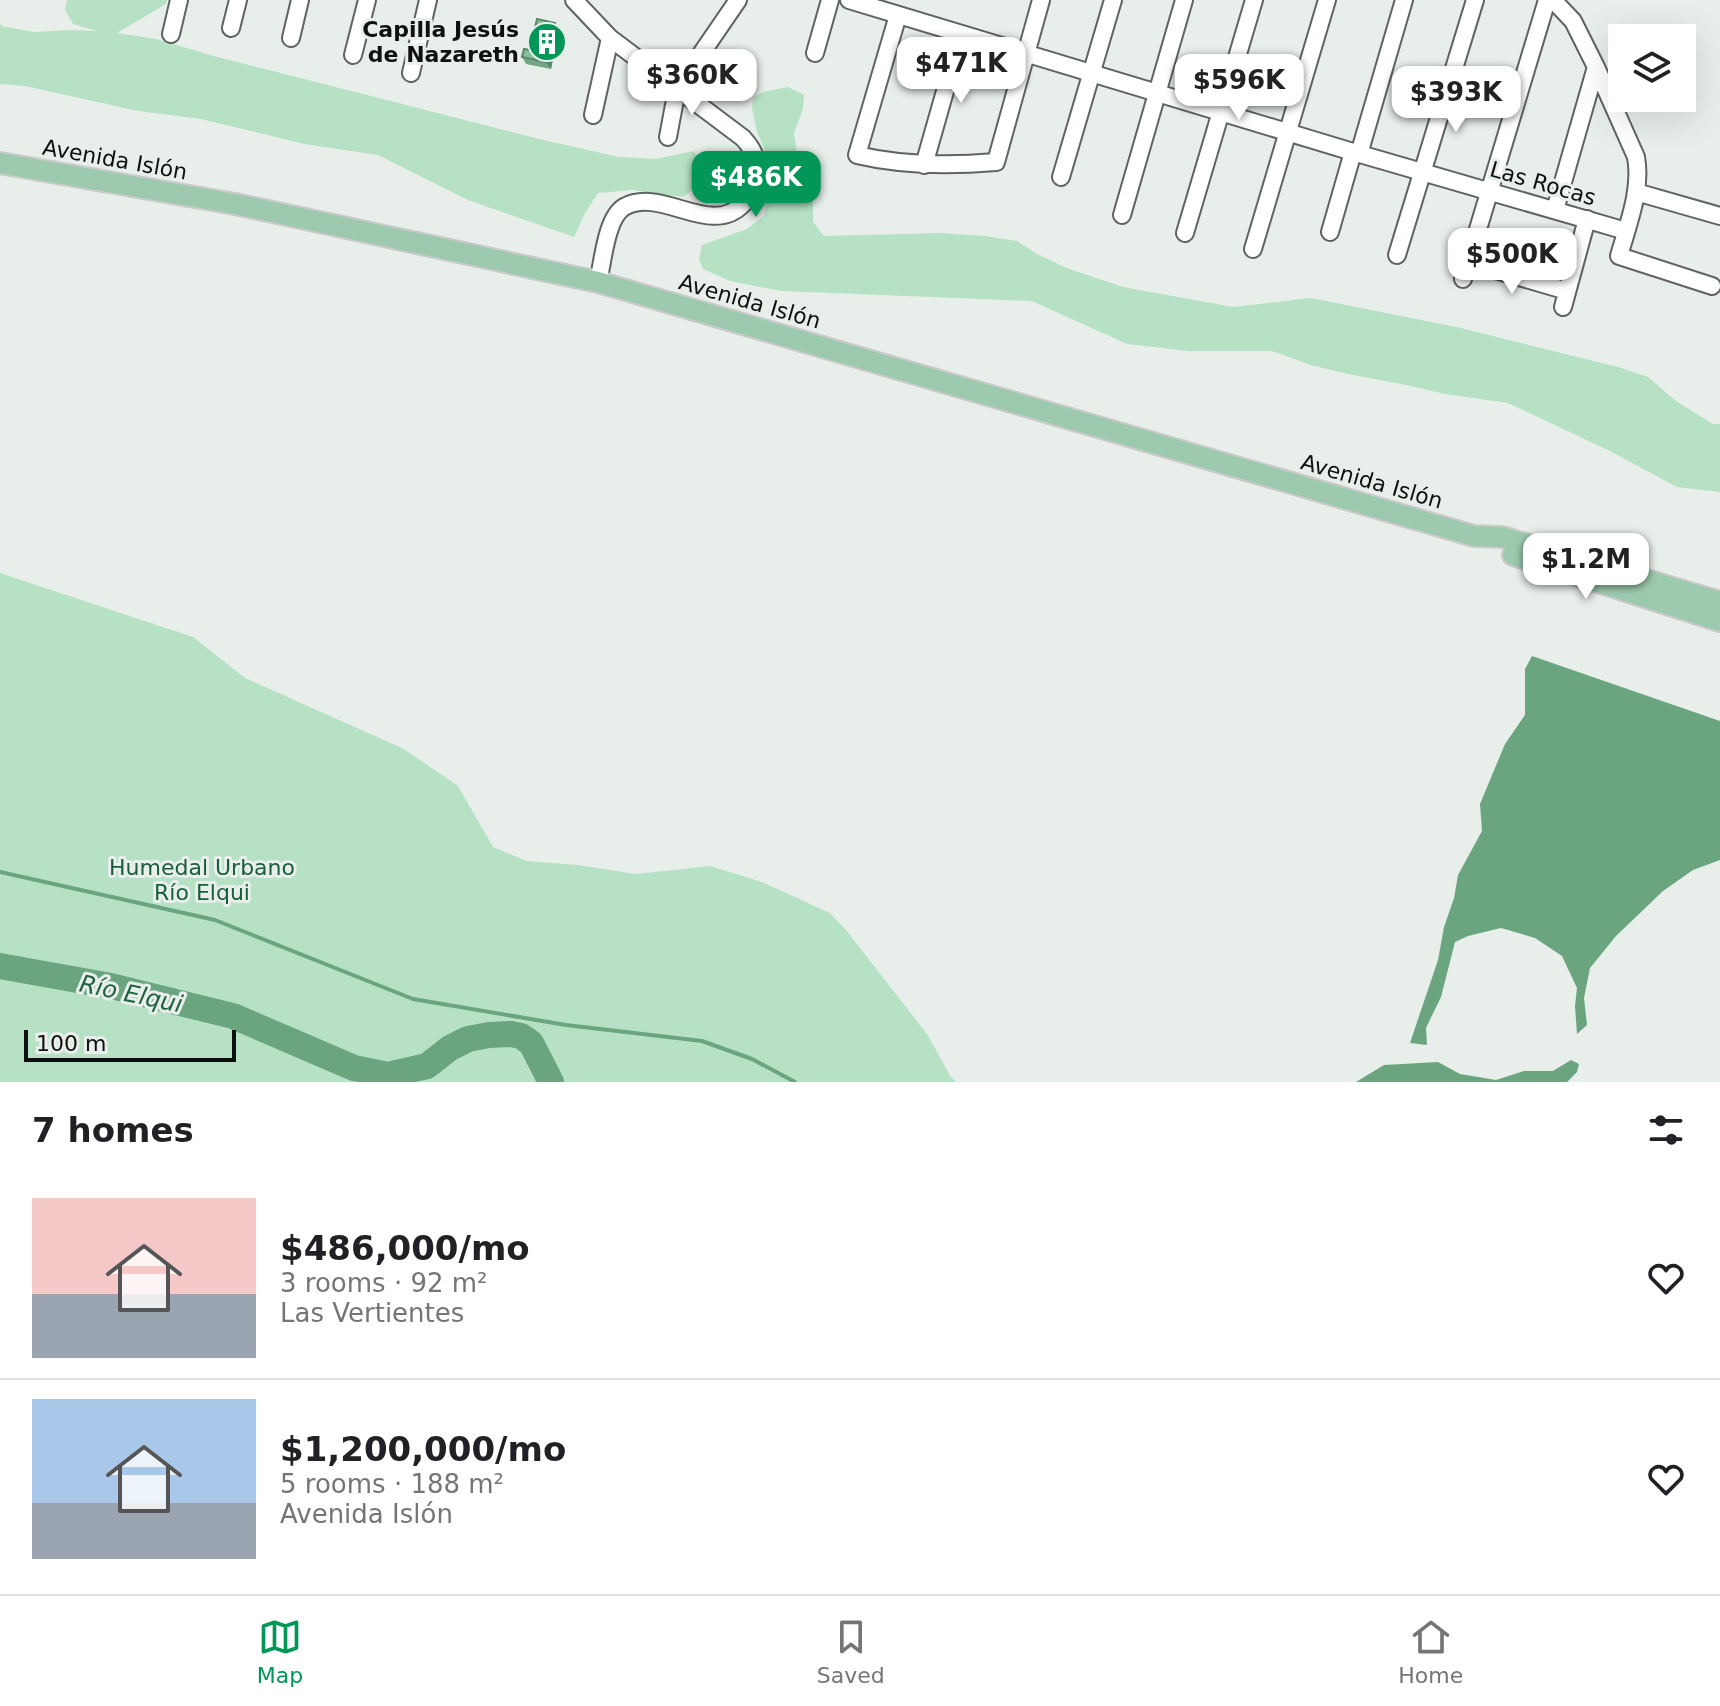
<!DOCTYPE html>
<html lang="en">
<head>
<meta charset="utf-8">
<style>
  :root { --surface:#fff; --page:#f2f2f2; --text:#202124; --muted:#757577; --line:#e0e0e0; --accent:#029759 }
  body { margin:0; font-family:"DejaVu Sans",sans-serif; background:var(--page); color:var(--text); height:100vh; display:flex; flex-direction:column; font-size:30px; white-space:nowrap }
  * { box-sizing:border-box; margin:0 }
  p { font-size:26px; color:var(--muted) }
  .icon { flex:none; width:44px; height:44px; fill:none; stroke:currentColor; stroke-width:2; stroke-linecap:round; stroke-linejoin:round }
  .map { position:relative; height:1082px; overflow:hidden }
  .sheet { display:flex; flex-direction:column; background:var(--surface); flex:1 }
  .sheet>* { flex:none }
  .tools { position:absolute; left:1608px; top:24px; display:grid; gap:16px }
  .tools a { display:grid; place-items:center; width:88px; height:88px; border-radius:0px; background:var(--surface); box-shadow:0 8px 32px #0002; font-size:40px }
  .scale { position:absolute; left:24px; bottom:20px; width:212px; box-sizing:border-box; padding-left:8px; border:4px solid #0f1110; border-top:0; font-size:22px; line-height:28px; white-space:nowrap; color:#0f1110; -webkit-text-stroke:6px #e8eeea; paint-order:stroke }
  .price { position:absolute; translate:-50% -68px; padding:0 18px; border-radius:16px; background:#fff; color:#222; font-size:26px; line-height:52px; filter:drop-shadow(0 2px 4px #0008) }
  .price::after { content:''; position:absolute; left:50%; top:48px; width:24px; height:18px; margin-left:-12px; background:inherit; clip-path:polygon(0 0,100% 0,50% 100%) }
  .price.active { background:var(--accent); color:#fff }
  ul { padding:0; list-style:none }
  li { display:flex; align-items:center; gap:24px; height:200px; padding:0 32px }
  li+li { border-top:2px solid var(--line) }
  li span { display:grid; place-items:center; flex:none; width:224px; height:160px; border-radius:0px; color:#555 }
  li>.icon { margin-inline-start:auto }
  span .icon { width:96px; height:96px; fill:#fffc; stroke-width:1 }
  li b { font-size:34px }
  h2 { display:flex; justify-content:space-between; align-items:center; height:96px; padding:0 32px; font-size:34px }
  .tab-bar { display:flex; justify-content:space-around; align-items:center; height:112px; border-top:2px solid var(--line); background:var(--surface); font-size:22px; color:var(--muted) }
  .tab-bar a { display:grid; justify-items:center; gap:4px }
  .tab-bar .active { color:var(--accent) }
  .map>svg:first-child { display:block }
</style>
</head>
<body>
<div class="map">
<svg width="1720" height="1082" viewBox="0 0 1720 1082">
  <rect width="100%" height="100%" fill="#e8eeea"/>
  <!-- green -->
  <path fill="#b7e1c5" d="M67,0H167L166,4L117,33L156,39L214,56L539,139L619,157L656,159L693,151L707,164L701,184L683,197L633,190L598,193L585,213L574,237L468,200L378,155L304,144L201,119L138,111L25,86L0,84V23L2,26L34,32L69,30L97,31L73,24L65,10Z
    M788,87L804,95L803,109L794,133L797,153L813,201V222L824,236L940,233L985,236L1017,241L1037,254L1069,269L1123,287L1233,307L1311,298L1461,328L1618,367L1648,377L1676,401L1713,424H1720V492L1677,487L1610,451L1508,403L1445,394L1406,385L1348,374L1311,365L1272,351H1188L1127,344L1032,301L781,291L730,281L703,269L699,259L702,245L747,229L764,216L769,188L768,157L757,132L752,108L753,98L763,92Z
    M0,573L193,637L245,678L404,749L458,786L493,847L527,861L578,865L636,874L710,866L762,882L830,913L846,930L927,1034L951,1077L956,1082H0Z"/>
  <!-- water -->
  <path fill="#6aa580" d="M1532,656L1720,721V860L1693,870L1663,891L1616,936L1590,968L1584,998L1587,1025L1577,1034L1575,1006L1577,988L1562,956L1535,938L1501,928L1468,936L1455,942L1441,997L1426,1028L1427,1045L1410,1043L1438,960L1444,927L1454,898L1458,875L1482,831L1480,804L1505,744L1525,715V669Z
    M1571,1060L1579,1064L1577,1072L1567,1082H1356L1384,1065L1438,1062L1460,1074L1496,1080L1524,1071H1553Z"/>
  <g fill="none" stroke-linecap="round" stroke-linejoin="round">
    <!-- stream -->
    <path stroke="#6aa580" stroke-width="4" d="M0,872L215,920L413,999L566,1025L702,1041L752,1059L795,1082"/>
    <!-- river -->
    <path stroke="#6aa580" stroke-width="26" d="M0,966L111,986L233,1016L354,1068L388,1075L427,1066L450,1048L468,1039L489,1035L511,1034L521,1036L531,1043L551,1082"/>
    <!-- minor casing -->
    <g stroke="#5f6460" stroke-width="20">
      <path id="minor" d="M574,0L610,38L743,138C755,151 761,165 756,183C753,191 749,198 743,204C710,238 662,186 624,207C606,218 603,262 598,282
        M849,0L1353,152L1626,231
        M1553,0L1573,21L1596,67L1636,157C1642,190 1628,224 1619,256L1712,286
        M898,15L857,155C903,166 949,166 996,162L1041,0
        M231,28L238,0
        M171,34L179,0
        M291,38L300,0
        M815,53L830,0
        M353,55L367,0
        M411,73L428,0
        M593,115L610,38
        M668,137L677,89L738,0
        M1359,154L1404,0
        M924,165L961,35
        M1061,177L1113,0
        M1636,192L1720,216
        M1555,210L1596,67
        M1122,215L1184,0
        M1330,232L1353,152
        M1185,233L1254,0
        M1253,249L1327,0
        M1397,255L1475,0
        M1468,262L1567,291
        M1463,279L1547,0
        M1563,307L1587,219"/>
    </g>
    <!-- major casing -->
    <g stroke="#cacbca" stroke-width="24">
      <path id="major" d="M0,163L235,204L598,282L1474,536L1502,537L1720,602
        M1513,555L1720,621"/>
    </g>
    <!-- minor -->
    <use href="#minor" stroke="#fff" stroke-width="16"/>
    <!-- major -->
    <use href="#major" stroke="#9dcaaf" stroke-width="20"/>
  </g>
  <!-- wall -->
  <path fill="#72a685" d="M555,23L559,29L551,69L526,64L522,57Z"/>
  <!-- shaded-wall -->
  <path fill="#5c876c" d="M555,23L559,29L551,69L546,62Z"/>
  <!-- building -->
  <path fill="#84c19b" stroke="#5c876c" stroke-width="2" d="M537,19L555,23L546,62L522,57L524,49L530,50Z"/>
  <!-- icons -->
  <defs>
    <g id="building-disc" transform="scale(2)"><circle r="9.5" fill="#029759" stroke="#e8eeea"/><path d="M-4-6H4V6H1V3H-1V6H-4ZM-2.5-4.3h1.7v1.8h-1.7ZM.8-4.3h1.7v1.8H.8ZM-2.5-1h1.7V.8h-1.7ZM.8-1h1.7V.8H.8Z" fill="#fff"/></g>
  </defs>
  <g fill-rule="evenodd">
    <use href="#building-disc" x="547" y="42"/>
  </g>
  <g text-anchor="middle" stroke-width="6" stroke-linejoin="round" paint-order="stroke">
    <!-- poi labels -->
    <g font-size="22" font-weight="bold" fill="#0f1110" stroke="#e8eeea" text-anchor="end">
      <text x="519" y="37">Capilla Jesús<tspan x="519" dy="25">de Nazareth</tspan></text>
    </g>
    <!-- street labels -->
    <g font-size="22" fill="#0f1110" stroke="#e8eeea">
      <text transform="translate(115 159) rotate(10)" y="8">Avenida Islón</text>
      <text transform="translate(1543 183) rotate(16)" y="8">Las Rocas</text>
      <text transform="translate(750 301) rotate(16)" y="8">Avenida Islón</text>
      <text transform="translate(1372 481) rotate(16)" y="8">Avenida Islón</text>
    </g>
    <!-- park labels -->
    <g font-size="22" fill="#195e3a" stroke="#e8eeea">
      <text x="202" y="875">Humedal Urbano<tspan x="202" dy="25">Río Elqui</tspan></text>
    </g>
    <!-- water labels -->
    <g font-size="24" font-style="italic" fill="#1f633e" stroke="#e8eeea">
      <text transform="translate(131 994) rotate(12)" y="8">Río Elqui</text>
    </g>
  </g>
</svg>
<div class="tools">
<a><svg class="icon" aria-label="layers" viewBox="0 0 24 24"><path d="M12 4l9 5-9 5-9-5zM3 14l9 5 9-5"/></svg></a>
</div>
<div class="scale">100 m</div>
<b class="price" style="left:961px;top:105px">$471K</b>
<b class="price" style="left:692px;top:117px">$360K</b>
<b class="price" style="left:1239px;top:122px">$596K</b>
<b class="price" style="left:1456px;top:134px">$393K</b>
<b class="price active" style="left:756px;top:219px">$486K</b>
<b class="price" style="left:1512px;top:296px">$500K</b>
<b class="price" style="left:1586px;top:601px">$1.2M</b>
</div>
<section class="sheet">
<h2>7 homes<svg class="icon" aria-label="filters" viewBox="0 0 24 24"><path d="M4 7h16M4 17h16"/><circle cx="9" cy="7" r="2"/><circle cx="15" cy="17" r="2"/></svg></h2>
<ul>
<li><span style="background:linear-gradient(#f6c9c9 60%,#9aa5b1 0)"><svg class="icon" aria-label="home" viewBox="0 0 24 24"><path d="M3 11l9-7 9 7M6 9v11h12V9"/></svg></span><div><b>$486,000/mo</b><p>3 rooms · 92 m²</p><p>Las Vertientes</p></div><svg class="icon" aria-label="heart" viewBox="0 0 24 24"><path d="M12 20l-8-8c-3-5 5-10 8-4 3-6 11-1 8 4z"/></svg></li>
<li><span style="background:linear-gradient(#a9c7e8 65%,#9aa5b1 0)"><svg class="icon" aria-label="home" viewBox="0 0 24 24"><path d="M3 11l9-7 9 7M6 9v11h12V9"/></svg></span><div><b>$1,200,000/mo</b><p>5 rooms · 188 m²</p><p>Avenida Islón</p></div><svg class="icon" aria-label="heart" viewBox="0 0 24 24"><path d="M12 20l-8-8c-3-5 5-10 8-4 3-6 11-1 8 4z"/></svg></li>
</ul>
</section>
<nav class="tab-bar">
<a class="active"><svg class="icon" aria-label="map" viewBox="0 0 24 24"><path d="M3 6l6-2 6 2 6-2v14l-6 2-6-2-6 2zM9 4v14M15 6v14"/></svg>Map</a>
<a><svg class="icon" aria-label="saved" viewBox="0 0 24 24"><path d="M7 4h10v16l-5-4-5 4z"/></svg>Saved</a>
<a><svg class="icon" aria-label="home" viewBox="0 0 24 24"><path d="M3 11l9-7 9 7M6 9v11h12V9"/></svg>Home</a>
</nav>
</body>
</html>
